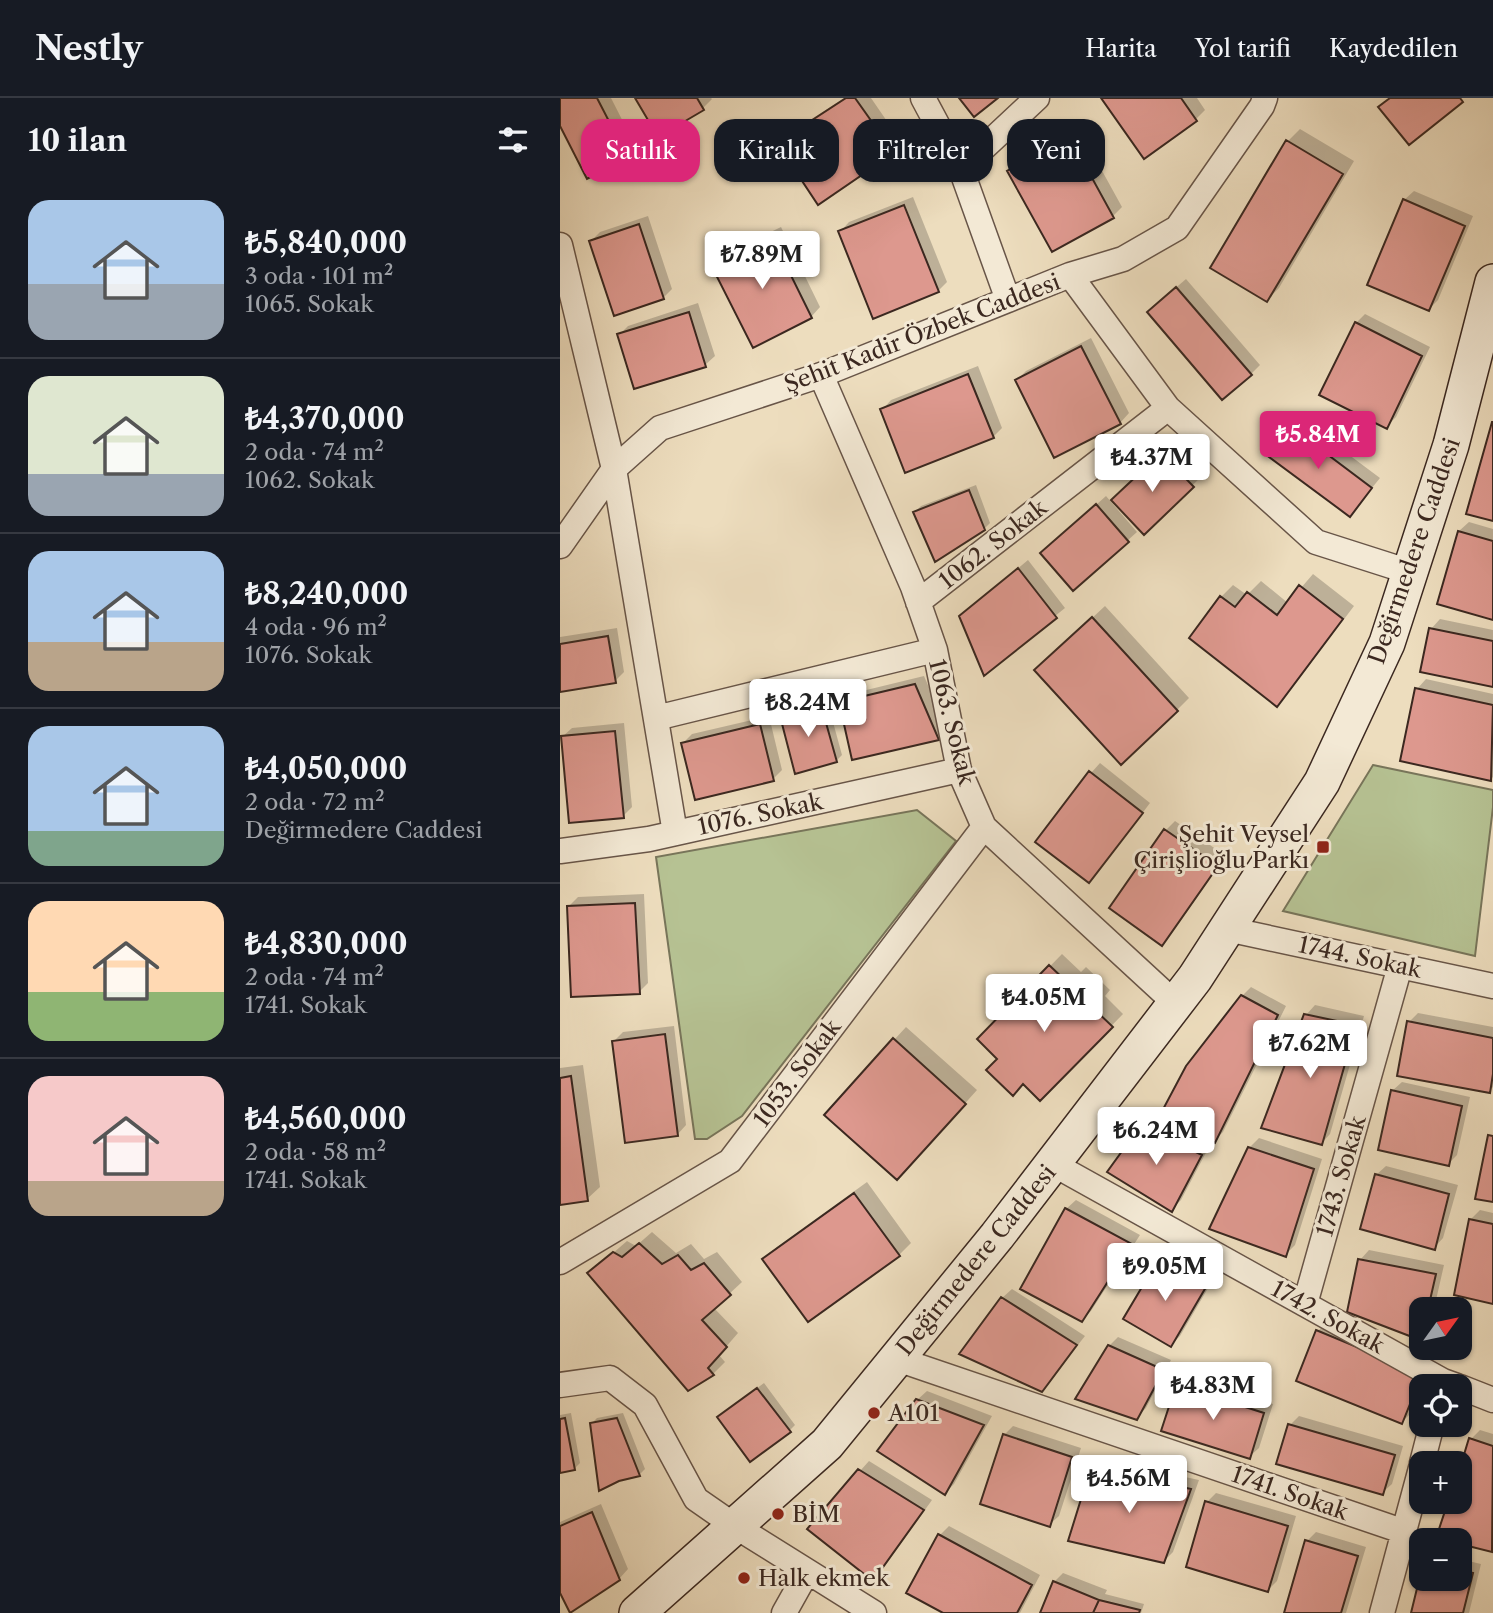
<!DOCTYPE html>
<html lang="tr">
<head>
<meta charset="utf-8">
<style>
  :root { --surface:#171b24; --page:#242831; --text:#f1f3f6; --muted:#9ea1a6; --line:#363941; --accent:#db2777 }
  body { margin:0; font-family:"Libre Caslon Text",serif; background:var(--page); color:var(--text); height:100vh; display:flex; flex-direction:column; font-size:26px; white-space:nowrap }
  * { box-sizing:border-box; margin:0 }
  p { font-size:23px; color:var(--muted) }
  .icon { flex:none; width:38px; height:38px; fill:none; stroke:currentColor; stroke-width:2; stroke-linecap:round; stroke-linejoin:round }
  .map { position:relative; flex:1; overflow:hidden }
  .details { display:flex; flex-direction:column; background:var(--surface); width:560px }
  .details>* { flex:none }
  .hud { position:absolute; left:21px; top:21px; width:665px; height:63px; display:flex; gap:14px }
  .needle { width:46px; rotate:57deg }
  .tools { position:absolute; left:849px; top:1199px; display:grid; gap:14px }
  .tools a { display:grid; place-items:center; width:63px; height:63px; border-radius:14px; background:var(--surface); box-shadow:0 2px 5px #0004; font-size:35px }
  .price { position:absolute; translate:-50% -60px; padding:0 16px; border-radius:7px; background:#fff; color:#222; font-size:23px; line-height:46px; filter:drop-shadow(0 2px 4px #0008) }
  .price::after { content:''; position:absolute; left:50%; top:42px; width:21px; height:16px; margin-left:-10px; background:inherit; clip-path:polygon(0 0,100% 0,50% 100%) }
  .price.current { background:var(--accent); color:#fff }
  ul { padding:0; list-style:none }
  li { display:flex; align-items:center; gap:21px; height:175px; padding:0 28px }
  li+li { border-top:2px solid var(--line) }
  li span { display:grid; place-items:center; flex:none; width:196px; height:140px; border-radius:21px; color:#555 }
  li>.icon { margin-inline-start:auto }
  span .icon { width:84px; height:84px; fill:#fffc; stroke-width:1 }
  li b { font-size:30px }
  h2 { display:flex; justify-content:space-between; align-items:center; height:84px; padding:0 28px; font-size:30px }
  .tag { padding:0 24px; border-radius:21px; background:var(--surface); box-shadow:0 2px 5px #0004; font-size:24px; line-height:63px }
  .tag.current { background:var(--accent); color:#fff }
  header { display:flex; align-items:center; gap:42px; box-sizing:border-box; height:98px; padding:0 35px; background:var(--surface); border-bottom:2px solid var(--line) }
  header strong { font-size:33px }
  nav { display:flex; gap:38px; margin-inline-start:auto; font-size:24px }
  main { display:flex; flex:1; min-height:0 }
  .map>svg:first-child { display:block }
</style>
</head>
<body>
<header>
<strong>Nestly</strong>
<nav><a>Harita</a><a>Yol tarifi</a><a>Kaydedilen</a></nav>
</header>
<main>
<section class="details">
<h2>10 ilan<svg class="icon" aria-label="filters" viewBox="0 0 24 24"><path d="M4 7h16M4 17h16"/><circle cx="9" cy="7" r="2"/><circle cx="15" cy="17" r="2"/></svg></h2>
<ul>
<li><span style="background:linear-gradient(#a9c7e8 60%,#9aa5b1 0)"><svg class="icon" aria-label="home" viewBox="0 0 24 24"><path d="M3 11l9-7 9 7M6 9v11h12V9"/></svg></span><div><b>₺5,840,000</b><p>3 oda · 101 m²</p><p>1065. Sokak</p></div></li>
<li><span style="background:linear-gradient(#dfe7d0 70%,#9aa5b1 0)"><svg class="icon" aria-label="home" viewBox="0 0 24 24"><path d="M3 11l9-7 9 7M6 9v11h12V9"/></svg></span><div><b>₺4,370,000</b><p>2 oda · 74 m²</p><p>1062. Sokak</p></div></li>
<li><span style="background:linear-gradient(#a9c7e8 65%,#b9a48a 0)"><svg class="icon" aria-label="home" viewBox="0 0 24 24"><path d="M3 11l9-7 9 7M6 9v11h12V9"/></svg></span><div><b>₺8,240,000</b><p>4 oda · 96 m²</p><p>1076. Sokak</p></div></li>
<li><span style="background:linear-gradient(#a9c7e8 75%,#7fa58c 0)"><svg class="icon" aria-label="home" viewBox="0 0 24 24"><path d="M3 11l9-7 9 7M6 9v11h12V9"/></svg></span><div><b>₺4,050,000</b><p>2 oda · 72 m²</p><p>Değirmedere Caddesi</p></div></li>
<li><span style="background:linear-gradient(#ffd9b3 65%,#8fb573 0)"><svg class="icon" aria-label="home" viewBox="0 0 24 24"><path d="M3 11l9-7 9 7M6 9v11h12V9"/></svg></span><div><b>₺4,830,000</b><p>2 oda · 74 m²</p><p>1741. Sokak</p></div></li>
<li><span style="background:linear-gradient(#f6c9c9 75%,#b9a48a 0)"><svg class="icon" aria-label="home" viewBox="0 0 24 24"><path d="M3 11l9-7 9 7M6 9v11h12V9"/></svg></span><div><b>₺4,560,000</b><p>2 oda · 58 m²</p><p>1741. Sokak</p></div></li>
</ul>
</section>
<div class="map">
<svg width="933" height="1515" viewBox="0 0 933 1515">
  <rect width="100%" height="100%" fill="#edddbe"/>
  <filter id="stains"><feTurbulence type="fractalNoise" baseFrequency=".00286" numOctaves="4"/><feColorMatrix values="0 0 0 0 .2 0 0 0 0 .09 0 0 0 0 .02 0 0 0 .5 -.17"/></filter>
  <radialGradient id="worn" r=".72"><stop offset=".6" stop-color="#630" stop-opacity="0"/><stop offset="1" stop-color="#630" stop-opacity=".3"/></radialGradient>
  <!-- green -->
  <path fill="#b6c293" stroke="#78755a" stroke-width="2" d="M813,667L933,692V709L915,858L723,813Z
    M357,712L396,743L182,1018L147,1041H135L96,759Z"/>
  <!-- shadow -->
  <path fill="#0003" d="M0,0H51L76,49L67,58L0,24Z
    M77,0H151L152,1L143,10Z
    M284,0H311L342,45L333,54L220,45L229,36Z
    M543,0H637L645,12L636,21L584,58Z
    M519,31L562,109L553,118L493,152L449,73L458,64Z
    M740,31L794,63L719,190L707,202L652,169L728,43Z
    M854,93L913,118L878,202L869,211L844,102Z
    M353,99L387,184L378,193L280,134L289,124Z
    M88,118L112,191L103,200L31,143L40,134Z
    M221,129L260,209L251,219L153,167L162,158Z
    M626,181L700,267L691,276L598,205Z
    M138,205L155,258L145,267L75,289L59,237L68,228Z
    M805,216L870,249L836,319L826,329L796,225Z
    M531,240L569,315L560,325L457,282L466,273Z
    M418,268L442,330L433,339L322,312L331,302Z
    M737,318L820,380L790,417L728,328Z
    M611,347L641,379L584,434L553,402Z
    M416,387L430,425L424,431L355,414L361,408Z
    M546,398L577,434L567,443L492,446Z
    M909,424L933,431V520L899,433Z
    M468,462L505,510L425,575L401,518Z
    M753,476L794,508L729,594L717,606L661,499L673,487L687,497L701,483L728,505Z
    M545,508L629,600L617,612L489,560Z
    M880,521L933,532V588L871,531Z
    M57,530L64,574L55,583L0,592V539Z
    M364,578L387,631L378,640L293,660L281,605L290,596Z
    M866,581L933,596V679L931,681L857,591Z
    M267,602L282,657L276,663L222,619L228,613Z
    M209,618L222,672L213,681L123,645L132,636Z
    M64,625L72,709L63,718L2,639L12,630Z
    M540,665L590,705L538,774L531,675Z
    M615,723L666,758L611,836L602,845L551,810L606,732Z
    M84,796L88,885L79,894L9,808L18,799Z
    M502,856L521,874L526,869L550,892L545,898L563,916L480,1001L419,941Z
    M691,889L726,908L663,1034L654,1043L682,898Z
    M755,907L804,918L770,1036L761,1046L746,917Z
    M858,915L933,929V989L929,993L849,924Z
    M114,928L126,1027L117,1037L54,943L63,934Z
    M346,929L417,992L349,1068L266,1016Z
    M23,967L40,1089L27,1101L0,1105V970Z
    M842,984L910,999L897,1057L888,1066L832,993Z
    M591,1019L650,1047L621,1102L612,1111L582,1028Z
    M699,1040L762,1061L735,1147L725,1157L689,1050Z
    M826,1068L898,1087L883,1140L874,1150L816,1077Z
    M307,1084L351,1145L339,1157L204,1161L217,1149Z
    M516,1102L580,1137L531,1213L522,1222L463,1191L506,1111Z
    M920,1112L933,1115V1204L911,1121Z
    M92,1134L116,1155L131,1146L144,1161L157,1154L182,1184L154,1210L178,1235L159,1257L165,1264L153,1276L30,1175L67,1143L76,1148Z
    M809,1152L884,1167L874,1211H861L860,1240L800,1162Z
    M609,1153L654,1180L620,1238L611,1247L566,1221L599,1163Z
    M452,1191L525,1238L482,1292L442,1200Z
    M767,1224L870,1266L851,1315L842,1324L758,1233Z
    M558,1239L611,1262L586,1310L576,1320L549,1248Z
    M626,1279L713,1306L699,1350L689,1359L617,1288Z
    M204,1285L235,1327L229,1333L165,1314Z
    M367,1293L432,1318L394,1386L385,1395L357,1302Z
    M11,1315L20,1365L14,1371L0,1373V1317Z
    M63,1315L85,1371L80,1376L59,1381L31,1326L37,1320Z
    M739,1318L843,1348L832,1386L822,1395L730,1327Z
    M453,1328L521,1350L499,1418L489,1427L444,1337Z
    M920,1332L933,1336L932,1452L900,1444V1442L879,1439L890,1404H900V1375L911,1341Z
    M541,1361L639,1382L613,1454L604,1463L532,1370Z
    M309,1363L372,1402L322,1472L313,1481L300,1373Z
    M656,1395L736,1418L717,1483L708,1492L647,1404Z
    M41,1406L68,1471L59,1481L0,1491V1424Z
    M389,1428L480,1477L460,1515H386L380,1437Z
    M756,1434L806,1449L786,1515H725L747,1443Z
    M900,1461L921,1466L909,1515H853L900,1480Z
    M503,1475L547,1492L545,1496L584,1506L581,1515H482L494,1484Z"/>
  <!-- building -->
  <path fill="#dd988e" stroke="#3b2820" stroke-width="2" d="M0,0H37L68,60L27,81L0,28Z
    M75,0H137L144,12L98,39Z
    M286,0H295L334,55L258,107L217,45Z
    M399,0H438L414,19Z
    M541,0H621L637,23L584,61Z
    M830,0H900L903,4L849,47L818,9Z
    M509,38L554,120L492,154L447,73Z
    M726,42L783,76L707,204L650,170Z
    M843,101L905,128L869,213L807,187Z
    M344,107L379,194L313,221L278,133Z
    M79,126L104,201L54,218L29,143Z
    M211,137L252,220L193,250L151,167Z
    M616,189L692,277L662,302L587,214Z
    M129,214L146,269L74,291L57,236Z
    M795,224L862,258L827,331L759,297Z
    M521,248L561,326L494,360L455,282Z
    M408,276L434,340L345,375L320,311Z
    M932,324H933V423L906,416Z
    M727,326L812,390L790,419L705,356Z
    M601,355L634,389L584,437L551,402Z
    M409,392L425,432L375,464L353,414Z
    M536,406L569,444L513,493L480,455Z
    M898,433L933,443V522L877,506Z
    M458,470L497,520L424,578L399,518Z
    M739,487L783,521L717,609L629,540L660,498L675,509L687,494L717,517Z
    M532,519L618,613L561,667L474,572Z
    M869,530L933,543V589L860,574Z
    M48,538L56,585L0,594V546Z
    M355,586L379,642L292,662L279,604Z
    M855,590L933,607L931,683L840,663Z
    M261,607L277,664L235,676L220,618Z
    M200,626L214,683L135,702L121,645Z
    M55,633L64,720L9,725L1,638Z
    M529,673L583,715L529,785L475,744Z
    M604,731L658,768L602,848L549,810Z
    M75,805L80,896L11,899L7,808Z
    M489,867L508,885L512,880L540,905L534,911L553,929L480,1003L463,986L453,998L426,972L437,961L417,941Z
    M681,897L718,917L655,1045L600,1017L626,968Z
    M744,916L796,927L762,1047L701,1030Z
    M847,923L933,940V976L930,995L837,978Z
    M105,936L118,1038L65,1045L52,943Z
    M333,940L406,1006L337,1082L264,1017Z
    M11,978L28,1103L0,1107V980Z
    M831,992L902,1008L889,1068L818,1052Z
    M581,1027L642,1057L612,1114L547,1074Z
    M928,1037L933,1038V1104L915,1101Z
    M688,1049L754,1071L726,1159L649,1131Z
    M815,1076L889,1096L875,1152L800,1131Z
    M294,1095L340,1158L248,1224L202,1161Z
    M505,1110L572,1146L522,1224L460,1191Z
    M909,1121L933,1126V1206L894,1197Z
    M79,1145L102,1166L118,1157L131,1172L144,1165L171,1197L142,1222L167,1249L148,1270L154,1277L128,1293L27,1175L53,1154L62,1159Z
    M798,1161L876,1176L868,1211H861L860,1242L787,1214Z
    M598,1162L646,1189L611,1249L563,1221Z
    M441,1199L517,1247L482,1294L399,1256Z
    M756,1232L862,1276L842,1326L736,1283Z
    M548,1247L604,1272L577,1322L515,1301Z
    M616,1287L704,1315L690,1361L601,1333Z
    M197,1290L231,1334L190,1364L157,1319Z
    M356,1301L424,1327L385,1397L317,1353Z
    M5,1320L15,1372L0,1375V1321Z
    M57,1320L80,1378L59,1383L39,1393L30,1325Z
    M728,1326L835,1357L823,1397L716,1366Z
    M443,1336L512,1359L490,1429L420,1406Z
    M909,1340L933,1348L932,1454L900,1446V1442L876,1440L888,1404H900V1370Z
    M531,1369L631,1391L604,1465L508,1443Z
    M298,1371L364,1412L313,1483L247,1431Z
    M645,1403L728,1428L708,1494L626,1469Z
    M32,1414L60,1482L10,1515L0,1495V1428Z
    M378,1436L472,1487L457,1515H383L346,1495Z
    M745,1442L798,1458L781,1515H724Z
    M900,1472L913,1475L903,1515H851L861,1474V1480H900Z
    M493,1483L539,1502L533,1515H480Z
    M539,1502L580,1512L579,1515H533Z"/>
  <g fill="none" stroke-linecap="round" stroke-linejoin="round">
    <!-- street casing -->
    <g stroke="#685548" stroke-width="27">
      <path id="street" d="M363,0L401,71L448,202
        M401,71L477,0
        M0,147L54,371L115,735
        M510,177L608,310L756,444L850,474
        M261,277L353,489L375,552L399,672L424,729L616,906
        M0,448L54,371L100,330L261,277L510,177L563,161L617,130L702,8L705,0
        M358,504L608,310
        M96,620L375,552
        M0,753L89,741L399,672
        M667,831L933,888
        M493,1066L883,1283L897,1288
        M0,1164L170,1063L424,729
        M745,1206L840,868
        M337,1261L845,1434
        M0,1287L50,1280L85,1307L136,1401L175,1428L314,1515
        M900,1289L933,1302
        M862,1365L872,1326
        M224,1515L247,1474
        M822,1515L861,1370"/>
    </g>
    <!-- secondary casing -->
    <g stroke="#3b2820" stroke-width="38">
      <path id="secondary" d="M77,1515L267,1346L437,1138L635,880L762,684L827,545L891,347L933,184"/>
    </g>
    <!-- street -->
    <use href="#street" stroke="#f3e9d5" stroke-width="24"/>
    <!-- secondary -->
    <use href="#secondary" stroke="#f3e9d5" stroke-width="35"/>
  </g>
  <!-- markers -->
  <g fill="#8f2418" stroke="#f3e9d5" stroke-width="2.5">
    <rect x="756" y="742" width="14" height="14" rx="3.5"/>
    <circle cx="314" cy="1315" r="7"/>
    <circle cx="218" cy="1416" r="7"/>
    <circle cx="184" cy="1480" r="7"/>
  </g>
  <g text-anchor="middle" stroke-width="6" stroke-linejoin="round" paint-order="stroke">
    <!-- street labels -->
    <g font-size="23" fill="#3b2820" stroke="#f3e9d5">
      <text transform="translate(362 235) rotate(-21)" y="8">Şehit Kadir Özbek Caddesi</text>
      <text transform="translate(433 446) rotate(-38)" y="8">1062. Sokak</text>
      <text transform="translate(854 453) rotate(-71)" y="8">Değirmedere Caddesi</text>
      <text transform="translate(392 624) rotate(76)" y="8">1063. Sokak</text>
      <text transform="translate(200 716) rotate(-12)" y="8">1076. Sokak</text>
      <text transform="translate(800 859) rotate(12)" y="8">1744. Sokak</text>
      <text transform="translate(237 975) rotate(-53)" y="8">1053. Sokak</text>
      <text transform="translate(781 1078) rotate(-74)" y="8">1743. Sokak</text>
      <text transform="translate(416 1162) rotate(-51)" y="8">Değirmedere Caddesi</text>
      <text transform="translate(768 1219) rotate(29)" y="8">1742. Sokak</text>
      <text transform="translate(730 1395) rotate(19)" y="8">1741. Sokak</text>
    </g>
    <!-- poi labels -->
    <g font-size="23" fill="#3b2820" stroke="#f3e9d5" text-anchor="start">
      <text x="749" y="744" text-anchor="end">Şehit Veysel<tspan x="749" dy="26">Çirişlioğlu Parkı</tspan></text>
      <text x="328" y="1323">A101</text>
      <text x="232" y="1424">BİM</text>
      <text x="198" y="1488">Halk ekmek</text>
    </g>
  </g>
  <rect width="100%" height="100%" filter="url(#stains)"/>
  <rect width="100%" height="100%" fill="url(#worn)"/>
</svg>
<div class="tools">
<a><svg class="needle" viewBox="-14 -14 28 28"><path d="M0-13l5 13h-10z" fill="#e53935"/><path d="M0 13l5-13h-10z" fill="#9ea1a6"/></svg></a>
<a><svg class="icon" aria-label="locate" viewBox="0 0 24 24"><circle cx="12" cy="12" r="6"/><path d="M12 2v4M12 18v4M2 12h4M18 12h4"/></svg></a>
<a>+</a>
<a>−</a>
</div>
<b class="price" style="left:202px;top:193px">₺7.89M</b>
<b class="price current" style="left:758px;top:373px">₺5.84M</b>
<b class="price" style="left:592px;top:396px">₺4.37M</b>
<b class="price" style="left:248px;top:641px">₺8.24M</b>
<b class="price" style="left:484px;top:936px">₺4.05M</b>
<b class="price" style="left:750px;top:982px">₺7.62M</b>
<b class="price" style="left:596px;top:1069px">₺6.24M</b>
<b class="price" style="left:605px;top:1205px">₺9.05M</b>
<b class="price" style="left:653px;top:1324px">₺4.83M</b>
<b class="price" style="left:569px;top:1417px">₺4.56M</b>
<div class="hud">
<a class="tag current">Satılık</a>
<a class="tag">Kiralık</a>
<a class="tag">Filtreler</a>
<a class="tag">Yeni</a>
</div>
</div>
</main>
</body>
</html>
